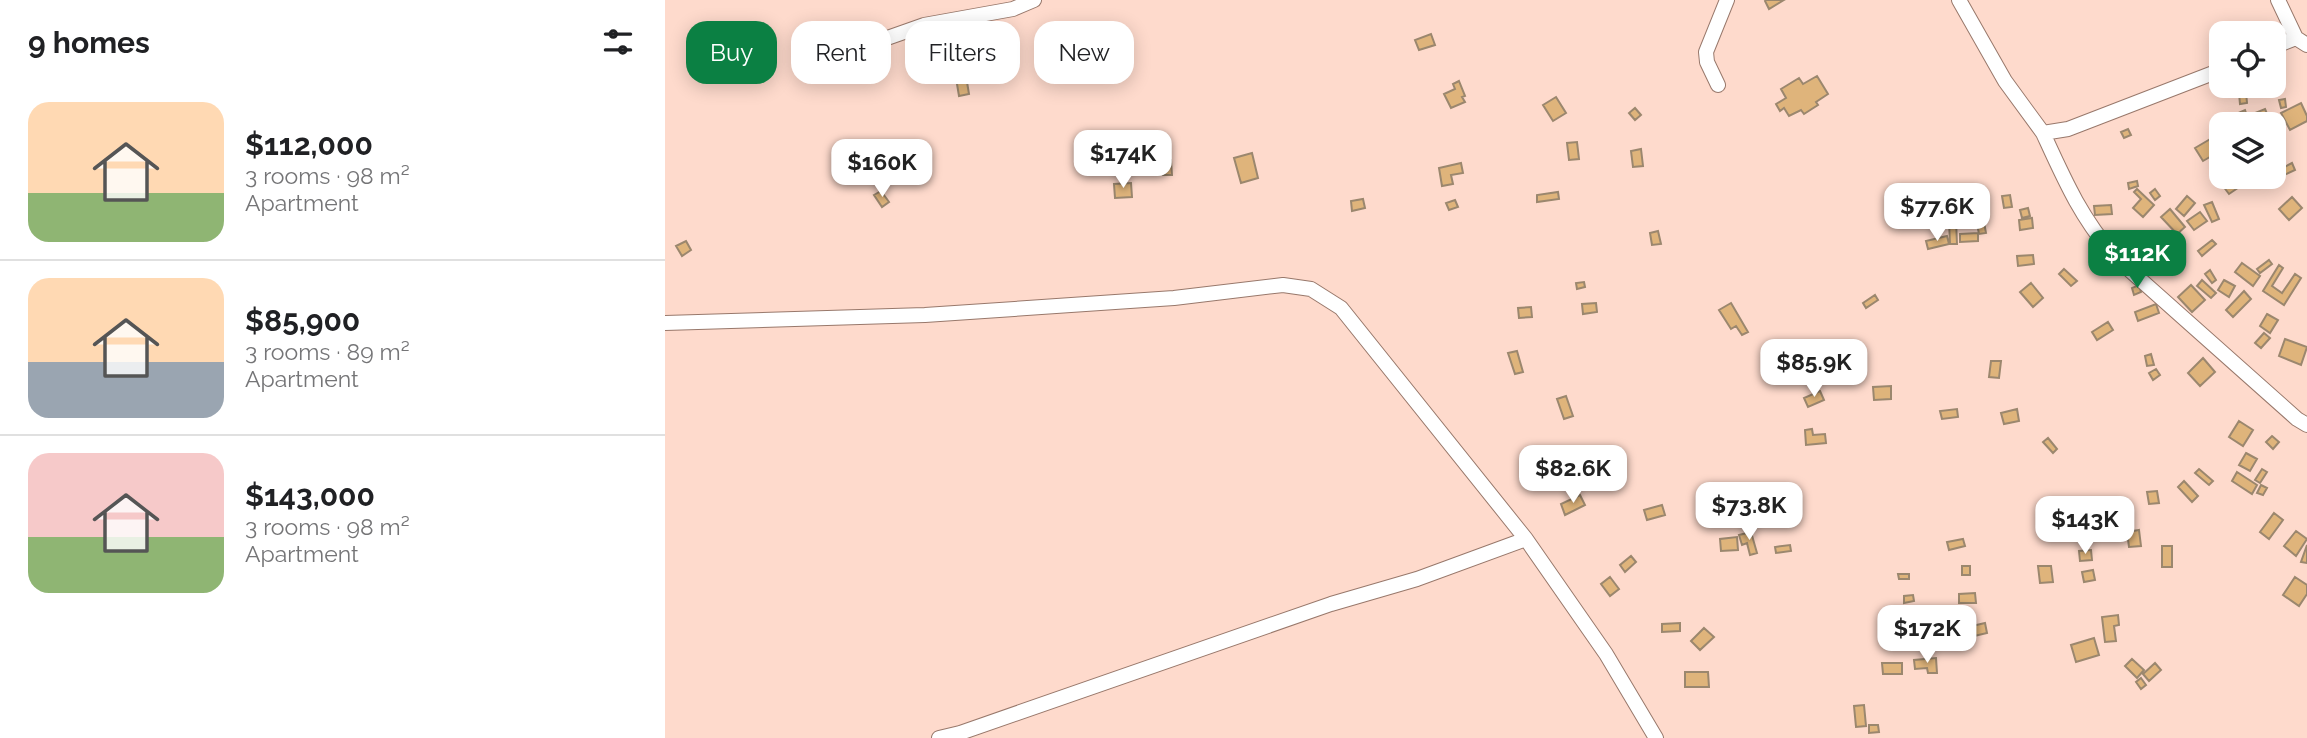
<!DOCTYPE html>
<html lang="en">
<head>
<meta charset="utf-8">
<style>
  :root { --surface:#fff; --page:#f2f2f2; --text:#202124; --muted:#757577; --line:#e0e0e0; --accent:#0b8043 }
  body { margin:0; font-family:Raleway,sans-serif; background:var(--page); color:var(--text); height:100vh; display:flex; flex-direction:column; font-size:26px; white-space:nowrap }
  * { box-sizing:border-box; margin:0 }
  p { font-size:23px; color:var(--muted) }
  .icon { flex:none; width:38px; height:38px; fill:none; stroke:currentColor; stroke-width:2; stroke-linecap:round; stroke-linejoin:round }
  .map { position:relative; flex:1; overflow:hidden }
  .details { display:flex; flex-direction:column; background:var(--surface); width:665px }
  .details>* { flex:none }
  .guide { position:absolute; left:21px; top:21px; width:665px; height:63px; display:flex; gap:14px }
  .fabs { position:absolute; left:1544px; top:21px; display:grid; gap:14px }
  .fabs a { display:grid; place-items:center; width:77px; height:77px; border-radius:14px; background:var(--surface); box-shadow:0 4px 18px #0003; font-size:35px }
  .price { position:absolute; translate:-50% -60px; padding:0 16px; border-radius:14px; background:#fff; color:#222; font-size:23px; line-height:46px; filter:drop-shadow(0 2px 4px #0008) }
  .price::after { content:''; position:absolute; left:50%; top:42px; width:21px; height:16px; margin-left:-10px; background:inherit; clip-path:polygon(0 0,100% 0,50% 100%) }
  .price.active { background:var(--accent); color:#fff }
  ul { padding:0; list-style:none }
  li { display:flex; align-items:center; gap:21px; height:175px; padding:0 28px }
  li+li { border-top:2px solid var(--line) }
  li span { display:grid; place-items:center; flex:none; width:196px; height:140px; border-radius:21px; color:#555 }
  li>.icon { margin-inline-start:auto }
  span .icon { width:84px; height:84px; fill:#fffc; stroke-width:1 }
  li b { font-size:30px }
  h2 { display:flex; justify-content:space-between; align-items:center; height:84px; padding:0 28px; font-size:30px }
  .chip { padding:0 24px; border-radius:21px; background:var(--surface); box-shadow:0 4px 18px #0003; font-size:24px; line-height:63px }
  .chip.active { background:var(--accent); color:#fff }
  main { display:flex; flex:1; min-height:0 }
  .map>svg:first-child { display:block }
</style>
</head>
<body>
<main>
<section class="details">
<h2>9 homes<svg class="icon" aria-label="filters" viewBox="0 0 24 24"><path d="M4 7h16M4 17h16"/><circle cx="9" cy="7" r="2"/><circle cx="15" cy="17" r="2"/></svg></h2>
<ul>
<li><span style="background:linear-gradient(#ffd9b3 65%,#8fb573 0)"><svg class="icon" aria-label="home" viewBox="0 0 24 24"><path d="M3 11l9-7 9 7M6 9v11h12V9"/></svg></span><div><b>$112,000</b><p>3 rooms · 98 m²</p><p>Apartment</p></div></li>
<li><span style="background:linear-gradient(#ffd9b3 60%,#9aa5b1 0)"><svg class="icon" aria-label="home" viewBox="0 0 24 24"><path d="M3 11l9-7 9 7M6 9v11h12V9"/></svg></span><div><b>$85,900</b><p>3 rooms · 89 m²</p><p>Apartment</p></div></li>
<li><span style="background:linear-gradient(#f6c9c9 60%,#8fb573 0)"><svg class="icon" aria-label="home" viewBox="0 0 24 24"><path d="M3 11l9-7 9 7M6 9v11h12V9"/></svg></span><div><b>$143,000</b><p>3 rooms · 98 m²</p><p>Apartment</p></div></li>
</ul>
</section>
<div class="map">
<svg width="1642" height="738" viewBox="0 0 1642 738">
  <rect width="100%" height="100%" fill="#fedacc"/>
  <!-- building -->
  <path fill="#dfb47b" stroke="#9b876e" stroke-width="2" d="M1119,0L1104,9L1100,1L1101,0Z
    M766,34L770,45L754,50L750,40Z
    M443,39L445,50L439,52L436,41Z
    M213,48L216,56L200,62L197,54Z
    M316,68L319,80L316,81L312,69Z
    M300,70L304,94L294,96L290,72Z
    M1152,76L1163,94L1151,102L1153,105L1139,114L1136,110L1124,116L1119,108L1115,111L1111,104L1121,98L1116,89L1134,78L1138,84Z
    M794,81L800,96L797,97L800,102L786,108L779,94L790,89L788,84Z
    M1581,92L1582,103L1575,104L1574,93Z
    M891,97L901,113L888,121L878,105Z
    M1620,99L1621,107L1616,108L1614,100Z
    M1636,103L1642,116V121L1625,130L1616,113Z
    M970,108L976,115L970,120L964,113Z
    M1600,109L1605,121L1594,124L1590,113Z
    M1580,110L1583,119L1575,123L1571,114Z
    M1463,129L1466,135L1459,138L1456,132Z
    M1547,138L1555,151L1538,161L1530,148Z
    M912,142L914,159L904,160L902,143Z
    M976,149L978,166L968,167L966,151Z
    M587,153L593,178L576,183L569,158Z
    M506,160L507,175H498V161Z
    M796,163L798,173L786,175L788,184L777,186L774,168Z
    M1627,163L1630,170L1615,177L1612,171Z
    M1570,177H1575L1580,183L1564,194L1558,186Z
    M1472,181L1473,186L1464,189L1463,183Z
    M466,183L467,197L450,198L449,184Z
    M1472,189L1489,205L1478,217L1468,208L1476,199L1469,192Z
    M1490,189L1495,196L1490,200L1485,193Z
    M216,191L224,202L217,207L209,195Z
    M893,192L894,199L872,202V195Z
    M1345,195L1347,207L1339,208L1337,196Z
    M1522,196L1530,203L1519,216L1511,209Z
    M1627,197L1637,208L1624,220L1614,209Z
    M698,199L700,208L687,211L686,201Z
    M790,200L793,207L784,210L781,203Z
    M1547,202L1554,219L1547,222L1539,205Z
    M1446,205L1447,214L1430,215L1429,206Z
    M1363,208L1365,216L1357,218L1355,210Z
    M1315,209L1316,215L1296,217L1295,211Z
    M1505,209L1520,227L1512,234L1496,217Z
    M1535,212L1542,221L1529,230L1522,221Z
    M1318,217L1321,233L1314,234L1311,219Z
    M1367,218L1368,228L1355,230L1354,220Z
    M1291,220L1292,244H1285L1284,221Z
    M993,231L996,244L987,245L985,233Z
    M1313,233V241L1295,242V234Z
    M1282,236L1284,244L1263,249L1261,241Z
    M1547,240L1551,244L1537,256L1533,251Z
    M21,241L26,250L17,256L11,246Z
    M1368,255L1369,264L1353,266L1352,256Z
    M1604,260L1607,264L1595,273L1592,269Z
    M1577,263L1595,276L1588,286L1570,272Z
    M1614,265L1618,268L1607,286L1617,293L1630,274L1636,278L1619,305L1598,291Z
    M1399,269L1412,281L1406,286L1394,274Z
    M1545,270L1551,280L1547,283L1540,274Z
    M1537,280L1551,293L1546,298L1532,286Z
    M1559,280L1570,286L1564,297L1553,290Z
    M919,282L920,287L912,289L911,283Z
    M1366,283L1378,298L1368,307L1355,292Z
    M1474,285L1476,292L1469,295L1467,288Z
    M1526,285L1540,300L1527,312L1513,297Z
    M1579,291L1586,299L1568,317L1561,310Z
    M1210,295L1213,300L1201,308L1198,303Z
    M931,303L932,312L918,314L917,304Z
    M1066,303L1083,332L1077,335L1071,326L1066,329L1054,310Z
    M1491,304L1494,313L1473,321L1470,312Z
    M866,307L867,317L854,318L853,308Z
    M1602,314L1613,320L1605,333L1595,326Z
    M1443,322L1448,330L1432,340L1427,332Z
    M1599,333L1605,338L1596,348L1590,343Z
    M1620,339L1642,347L1636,365L1614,356Z
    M852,351L858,372L850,374L843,353Z
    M1486,354L1489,365L1482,366L1480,356Z
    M1538,358L1550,372L1535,386L1523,373Z
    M1326,361H1336L1334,378L1324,377Z
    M1491,369L1495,375L1488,380L1484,373Z
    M1226,386V399L1209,400L1208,387Z
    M1155,391L1159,400L1143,407L1139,398Z
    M901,396L908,416L899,419L892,399Z
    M1292,409L1293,417L1277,419L1275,411Z
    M1352,409L1354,421L1339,424L1336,413Z
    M1574,421L1588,430L1578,446L1564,437Z
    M1147,429L1148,435L1160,434L1161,443L1141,445L1140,430Z
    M1607,436L1614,442L1608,449L1601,442Z
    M1383,438L1392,449L1388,453L1378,442Z
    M1581,453L1592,459L1585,471L1574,465Z
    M1534,469L1548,481L1544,485L1530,473Z
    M1597,469L1602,472L1595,483L1590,480Z
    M1572,472L1592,485L1587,494L1567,481Z
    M1519,481L1533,496L1527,502L1513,487Z
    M1596,485L1602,488L1598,495L1592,493Z
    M1492,491L1494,503L1484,504L1482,492Z
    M915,495L920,505L900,515L896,504Z
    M997,505L1000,515L982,520L979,510Z
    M1609,513L1618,520L1604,539L1595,532Z
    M1474,530L1476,546L1464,547L1462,532Z
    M1631,531L1642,539L1631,556L1619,546Z
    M1086,532L1092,553L1085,555L1082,543L1077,545L1074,535Z
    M1072,537L1073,550L1056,551L1055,539Z
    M1298,539L1300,546L1284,550L1282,542Z
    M1125,545L1126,551L1111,553L1110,547Z
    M1642,545V563L1636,562Z
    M1497,546H1507V567H1497Z
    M1426,550L1427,560L1415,561L1414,551Z
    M966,556L971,562L960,572L955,565Z
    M1297,566H1305V575H1297Z
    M1373,566H1386L1388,582L1375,583Z
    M1428,570L1430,580L1419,582L1417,572Z
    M1233,574H1244V579H1234Z
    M945,577L954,589L945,596L936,584Z
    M1630,577L1642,585V594L1634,606L1618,595Z
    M1310,593L1311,603H1294V594Z
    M1248,595L1249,601L1239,603V596Z
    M1453,615L1454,625L1449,626L1451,641L1440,642L1437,617Z
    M1015,623V631L997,632V624Z
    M1320,623L1322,633L1305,637L1303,627Z
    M1039,628L1049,637L1035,650L1026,641Z
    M1429,638L1434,655L1411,662L1406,645Z
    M1271,658L1272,673H1263L1262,668L1250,669L1249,660Z
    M1467,659L1479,670L1472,678L1460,666Z
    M1217,663H1237V674H1218Z
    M1490,663L1496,670L1484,681L1478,674Z
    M1020,672H1043L1044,687H1020Z
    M1476,678L1481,685L1476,689L1471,682Z
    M1199,705L1201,726L1191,727L1189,706Z
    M1204,725H1213L1214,732L1204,733Z"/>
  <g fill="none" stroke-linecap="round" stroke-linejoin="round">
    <!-- street casing -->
    <g stroke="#98786b" stroke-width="16">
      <path id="street" d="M1294,0L1340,81L1378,133L1403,129L1556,70
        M1613,0L1631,38
        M1608,47L1631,38L1642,45
        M191,49L259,25L348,9L369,0
        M1053,85L1042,62L1041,52L1062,0
        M1378,133C1400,181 1415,216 1450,257L1632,419L1642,425
        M0,323L260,315L509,298L618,285L646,289L676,308L861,539L941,654L991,738
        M274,738L295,733L666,604L752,579L861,539"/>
    </g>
    <!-- street -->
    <use href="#street" stroke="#fff" stroke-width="14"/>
  </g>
</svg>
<div class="fabs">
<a><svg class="icon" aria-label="locate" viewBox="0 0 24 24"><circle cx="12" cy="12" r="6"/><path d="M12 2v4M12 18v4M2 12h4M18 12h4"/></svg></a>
<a><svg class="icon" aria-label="layers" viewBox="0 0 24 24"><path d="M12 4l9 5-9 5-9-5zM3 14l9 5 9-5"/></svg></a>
</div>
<b class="price" style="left:458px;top:190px">$174K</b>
<b class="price" style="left:217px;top:199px">$160K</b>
<b class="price" style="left:1272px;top:243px">$77.6K</b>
<b class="price active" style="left:1472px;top:290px">$112K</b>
<b class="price" style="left:1149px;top:399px">$85.9K</b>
<b class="price" style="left:908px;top:505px">$82.6K</b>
<b class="price" style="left:1084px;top:542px">$73.8K</b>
<b class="price" style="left:1420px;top:556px">$143K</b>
<b class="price" style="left:1262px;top:665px">$172K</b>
<div class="guide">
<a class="chip active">Buy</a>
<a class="chip">Rent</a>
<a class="chip">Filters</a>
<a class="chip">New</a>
</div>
</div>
</main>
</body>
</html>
